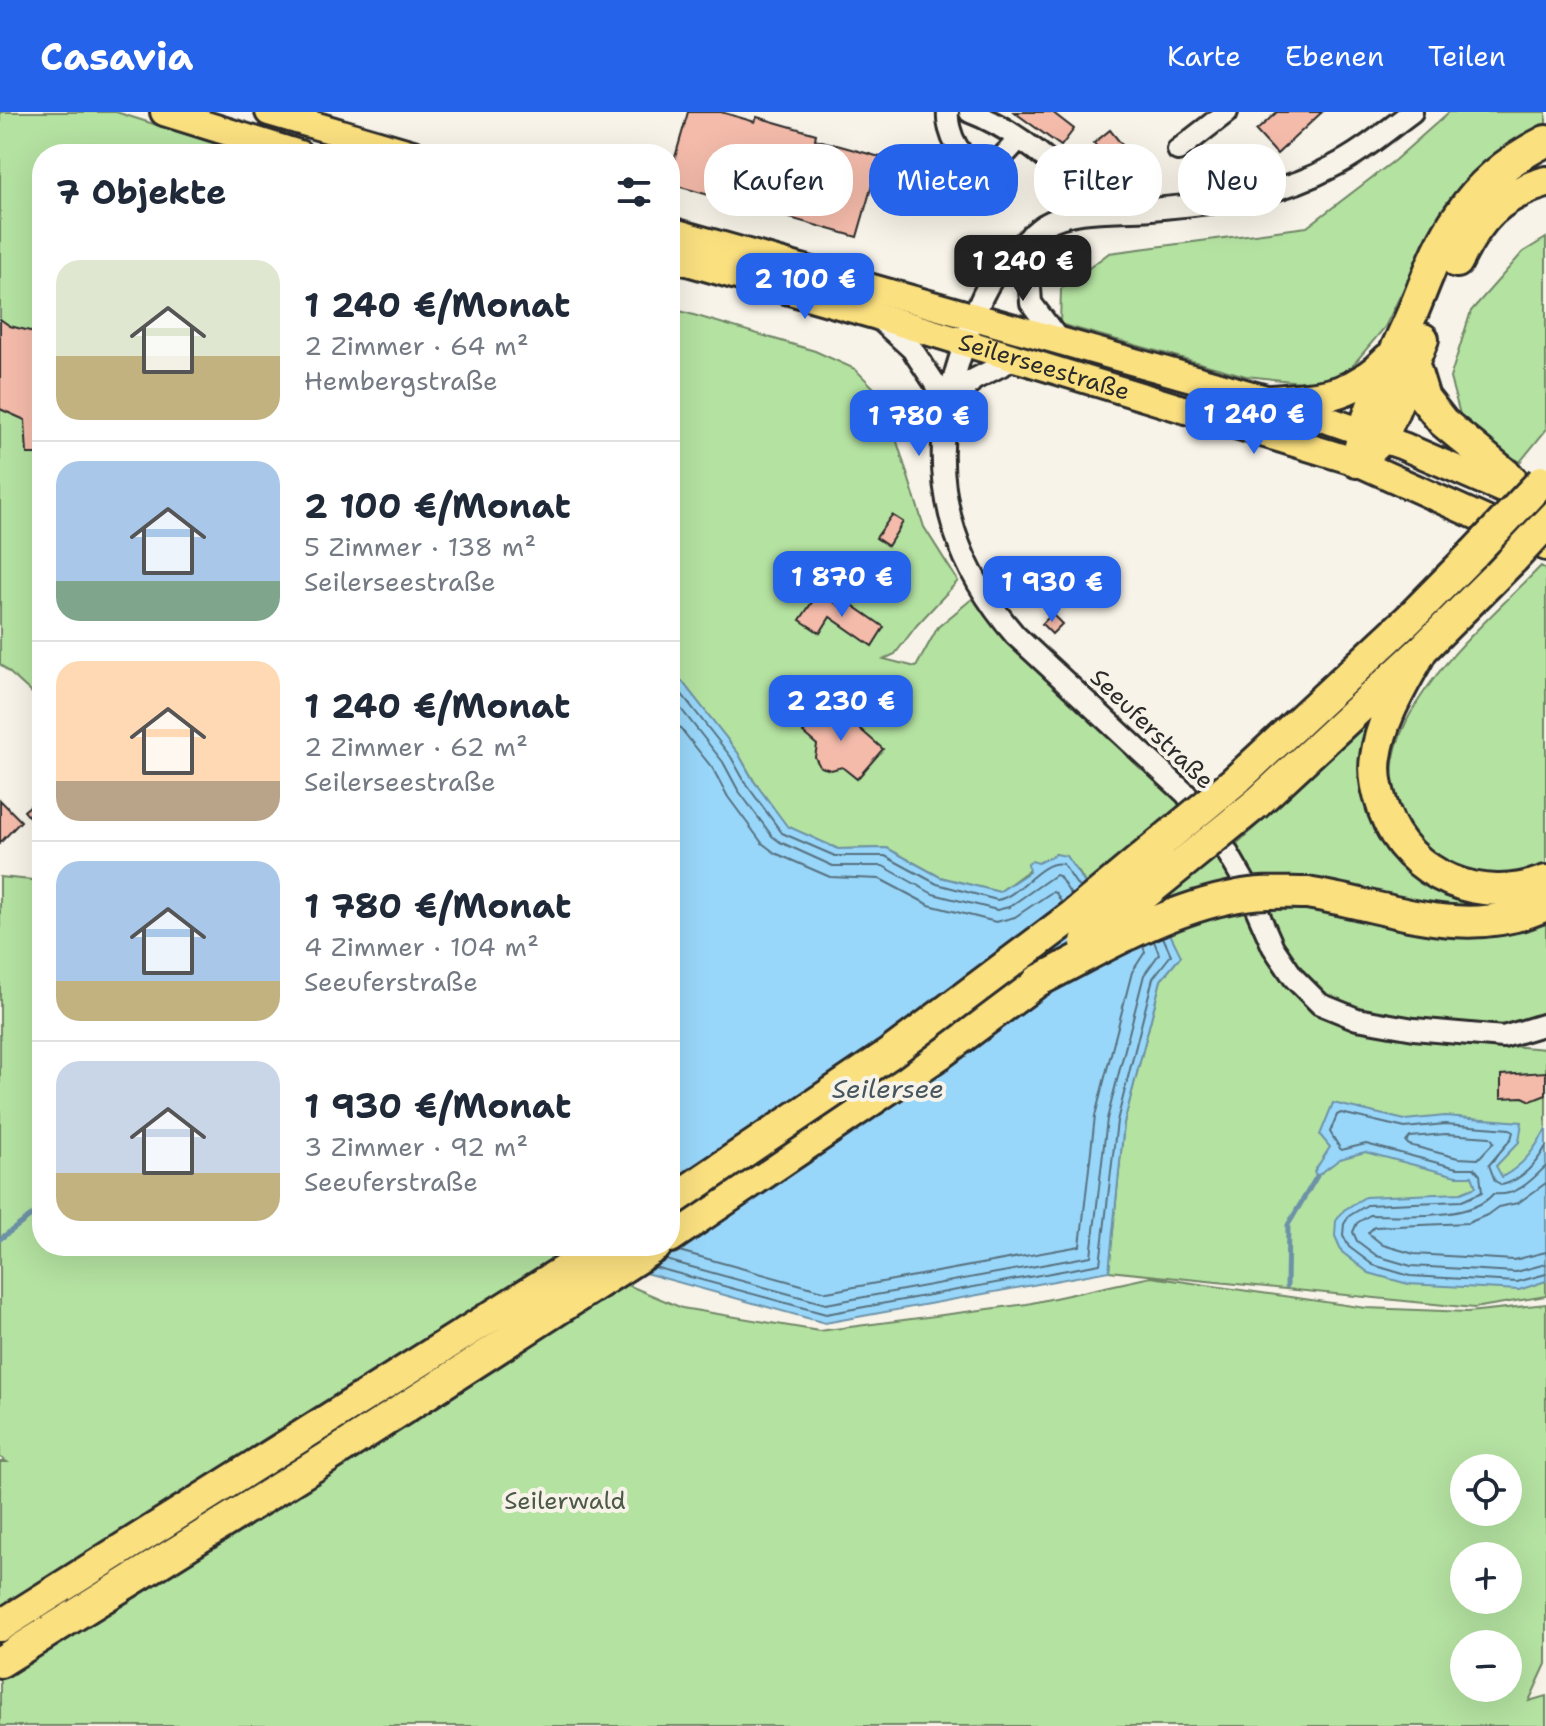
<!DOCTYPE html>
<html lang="de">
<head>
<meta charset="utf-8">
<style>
  :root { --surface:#fff; --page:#f6f6f7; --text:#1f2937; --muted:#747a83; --line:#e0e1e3; --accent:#2563eb }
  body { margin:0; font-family:"Shantell Sans",sans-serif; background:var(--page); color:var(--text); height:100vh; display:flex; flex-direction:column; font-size:30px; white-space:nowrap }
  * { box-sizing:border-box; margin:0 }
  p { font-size:26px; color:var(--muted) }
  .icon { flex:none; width:44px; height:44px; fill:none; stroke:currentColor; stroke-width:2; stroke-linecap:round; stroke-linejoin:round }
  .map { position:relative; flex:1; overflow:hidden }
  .side { position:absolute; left:32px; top:32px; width:648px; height:1112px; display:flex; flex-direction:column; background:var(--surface); border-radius:32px; box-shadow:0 8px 32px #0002 }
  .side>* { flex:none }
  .top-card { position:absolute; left:704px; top:32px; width:722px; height:72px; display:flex; gap:16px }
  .buttons { position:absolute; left:1450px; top:1342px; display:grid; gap:16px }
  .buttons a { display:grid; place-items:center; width:72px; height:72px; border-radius:50%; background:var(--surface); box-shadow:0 8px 32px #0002; font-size:40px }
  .price { position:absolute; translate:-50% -68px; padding:0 18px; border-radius:16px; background:var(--accent); color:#fff; font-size:26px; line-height:52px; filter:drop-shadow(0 2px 4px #0008) }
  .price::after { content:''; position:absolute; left:50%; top:48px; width:24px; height:18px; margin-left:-12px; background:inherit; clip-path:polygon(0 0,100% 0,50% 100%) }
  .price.selected { background:#222; color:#fff }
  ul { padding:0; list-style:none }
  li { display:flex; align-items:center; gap:24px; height:200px; padding:0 24px }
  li+li { border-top:2px solid var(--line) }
  li span { display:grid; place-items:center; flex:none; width:224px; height:160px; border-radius:24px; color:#555 }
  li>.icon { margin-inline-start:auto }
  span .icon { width:96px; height:96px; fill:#fffc; stroke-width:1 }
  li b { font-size:34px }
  h2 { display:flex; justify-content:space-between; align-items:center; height:96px; padding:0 24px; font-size:34px }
  .pill { padding:0 28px; border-radius:32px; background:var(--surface); box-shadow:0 8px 32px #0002; font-size:28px; line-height:72px }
  .pill.selected { background:var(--accent); color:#fff }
  header { display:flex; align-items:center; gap:48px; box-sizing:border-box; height:112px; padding:0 40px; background:var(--accent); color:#fff }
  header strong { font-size:38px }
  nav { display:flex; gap:44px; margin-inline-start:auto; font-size:28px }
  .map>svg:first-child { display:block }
</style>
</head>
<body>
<header>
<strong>Casavia</strong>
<nav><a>Karte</a><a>Ebenen</a><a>Teilen</a></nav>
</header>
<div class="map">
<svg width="1546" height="1614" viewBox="0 0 1546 1614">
  <rect width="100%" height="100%" fill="#f7f3e8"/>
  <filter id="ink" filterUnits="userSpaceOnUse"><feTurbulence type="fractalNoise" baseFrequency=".0125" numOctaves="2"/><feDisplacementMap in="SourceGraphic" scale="16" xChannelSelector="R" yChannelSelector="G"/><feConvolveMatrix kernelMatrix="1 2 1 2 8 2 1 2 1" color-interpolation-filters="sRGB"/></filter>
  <g filter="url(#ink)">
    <!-- green -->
    <path fill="#b4e2a1" stroke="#708666" stroke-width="2" fill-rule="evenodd" d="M0,0H116L248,42H42V590L0,552Z
      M1449,0H1546V13L1531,19L1469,67L1435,112L1385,215L1348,259L1328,273L1246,264L1060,212L1061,177L1109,141L1307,115L1395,48Z
      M1546,126V318L1520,350L1463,313L1450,266L1471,199L1523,140Z
      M670,196L815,239L855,257L877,279L886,295L924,415L958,469L917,513L895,542L884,547L916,555L938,515L979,481L1182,682L1317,896L1448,929L1546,937V1184L1474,1196L1109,1159L1124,1011L1161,868L1181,844L1091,781L1078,759L1056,742C1035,752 1018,767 999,780L940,765L887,736L838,737L786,714L754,669L738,641L670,554Z
      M1541,454L1546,457V758C1537,762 1527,767 1517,769C1506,771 1463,761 1451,757C1445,754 1438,746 1432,742C1319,644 1474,524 1541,454Z
      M1389,592L1375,614L1397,735L1513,788L1489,804L1251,773L1231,737Z
      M0,765L42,769V1134H142L195,1141L232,1134L538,1135L682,1196L819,1219L1027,1192L1151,1165L1366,1196L1468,1200L1546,1192V1552L1529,1589L1546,1584V1614H0V1350H7L0,1345ZM1464,1356H1508V1400H1464ZM1464,1444H1508V1488H1464ZM1464,1532H1508V1576H1464Z
      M1267,797C1287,798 1308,796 1328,798C1403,808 1469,845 1546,812V902C1531,906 1514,914 1498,914C1438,917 1349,912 1305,868C1285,849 1276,822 1267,797Z"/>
    <!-- water -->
    <path fill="#99d7fa" stroke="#6d92a7" stroke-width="2" d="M670,554L738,641L753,668L787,714L838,737L887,736L940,765L999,780L1029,760L1028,752L1032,749L1038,751L1056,742L1066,744L1091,780L1154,789L1181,844L1161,868L1124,1011L1109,1159L825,1211L548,1134H670Z
      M1333,991L1405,1008L1445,1004L1522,1010L1519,1030L1496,1054L1502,1065C1524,1053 1534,1038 1546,1017V1169L1519,1178L1408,1172L1369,1161L1342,1140L1335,1124L1336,1109L1344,1098L1365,1085L1461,1081L1476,1075L1472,1064H1456L1365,1040L1340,1047L1317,1064L1314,1060L1330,1035L1320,1023Z"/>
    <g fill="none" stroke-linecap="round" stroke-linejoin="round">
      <!-- shore -->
      <path stroke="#57707e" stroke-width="2" d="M670,567L731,645L746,672L782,721L835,744H885L937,772L997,788C1021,784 1040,747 1063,752L1079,776
        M670,583L723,650L738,678L772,724L780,730L833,754H883L933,782L997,798L1009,795L1055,763L1059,764L1071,783
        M670,603L713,657L728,685L762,731L775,741L830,765L880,767L929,793L996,810L1015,805L1052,780L1056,781L1062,791
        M1446,1022L1490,1025L1494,1030L1478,1047L1458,1046L1409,1033L1406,1030L1410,1025Z
        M1546,1034C1537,1051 1522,1068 1502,1073L1495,1069L1489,1053L1511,1027L1513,1020L1510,1017L1445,1012L1405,1016L1341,1001L1337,1003L1330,1020L1341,1038L1366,1032L1457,1056H1474L1480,1063L1482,1080L1462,1089L1367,1093L1349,1104L1344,1112L1343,1123L1349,1135L1373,1153L1410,1164L1517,1170L1546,1162
        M1546,1054C1531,1069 1516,1085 1493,1082C1470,1109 1404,1103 1370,1103L1357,1111L1353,1120L1357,1129L1377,1144L1411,1154L1516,1160L1546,1152
        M1546,1071L1518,1091L1498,1095L1487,1103L1468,1111L1374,1115L1368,1121L1383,1133L1414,1142L1514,1148L1546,1140
        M679,1139L827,1180L1080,1134L1095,1004L1132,860L1145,840L1143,834
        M666,1148L826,1192L1091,1144L1107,1007L1144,863L1159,842L1154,829
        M654,1155L826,1202L1100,1152L1117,1009L1153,866L1171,843L1163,825"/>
      <!-- stream -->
      <path stroke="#6d92a7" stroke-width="5" d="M0,1127L42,1096
        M1287,1174L1288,1113L1317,1064"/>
    </g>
    <!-- building -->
    <path fill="#f4bbaa" stroke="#2b2b2b" stroke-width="2" d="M688,0H721L755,10L757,5L816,22L815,27L880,45L857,125L670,72V63Z
      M1014,0H1052L1074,17L1061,34Z
      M1277,0H1322L1277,42L1256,19Z
      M1110,18L1132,45L1115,58L1094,31Z
      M0,207L10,214L42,222V342H27L25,308L0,297Z
      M892,403L903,410L888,434L876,426Z
      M819,480L844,497L848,490L884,515L872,534L830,505L820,521L800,508Z
      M1052,502L1062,512L1052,522L1042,512Z
      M829,590L883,637L857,667L842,655L831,658L820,655L815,645L817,633L803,621Z
      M0,688L21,709L0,731Z
      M36,689L42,696V705L34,711L24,699Z
      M1546,960V983L1531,989L1523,985L1501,986V963Z"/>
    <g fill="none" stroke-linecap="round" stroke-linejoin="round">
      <!-- minor casing -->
      <g stroke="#2b2b2b" stroke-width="26">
        <path id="minor" d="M948,0C946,19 961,54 984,53C999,53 1010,36 1019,27
          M970,0C1002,12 1046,42 1067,68C1075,78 1081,90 1087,100
          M1412,0C1386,19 1361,41 1332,55C1276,85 1214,92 1151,97C1117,100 1075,95 1044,113C1036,118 1029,126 1021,133C991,161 980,185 967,224C959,249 950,274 946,300C933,386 959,458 1015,523L1186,682L1222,731L1244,769L1273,835L1294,866L1320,892L1357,907L1414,917L1503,925L1546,912
          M1178,38L1227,0
          M1031,123L1028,147L1031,191L1059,228
          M878,206L912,237L934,270L946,298
          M949,295L973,268L1014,247"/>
      </g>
      <!-- major casing -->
      <g stroke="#2b2b2b" stroke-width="32">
        <g id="major">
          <path d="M164,0L299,42"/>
          <path d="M269,0L413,42"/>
          <path d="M670,119L1273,289L1403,334L1546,396"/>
          <path id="s1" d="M670,145L874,203L1357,350L1546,435"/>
        </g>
      </g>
      <!-- highway casing -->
      <g stroke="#2b2b2b" stroke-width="36">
        <path id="highway" d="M1457,150C1479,106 1498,84 1546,70
          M1413,250L1424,286L1443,310L1508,364L1528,387
          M1273,289C1323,285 1352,285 1388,247
          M1357,350C1365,298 1391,250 1412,202C1426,169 1438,132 1459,103C1480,71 1512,46 1546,29
          M1357,350L1382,327L1423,227
          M1422,538C1404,572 1381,606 1376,645C1373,664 1378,681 1384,699C1408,765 1482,794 1546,769
          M1236,668L1409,507L1474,441
          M1257,691L1422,538L1513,447
          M1307,781C1389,794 1465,831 1546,793
          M670,1125L941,941L1038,869
          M0,1514L603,1134
          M0,1550L327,1346L656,1134"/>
      </g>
      <!-- minor -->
      <use href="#minor" stroke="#f7f3e8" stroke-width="20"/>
      <!-- major -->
      <use href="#major" stroke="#fbe080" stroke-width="26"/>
      <!-- highway -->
      <use href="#highway" stroke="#fbe080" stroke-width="30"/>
      <!-- highway-bridge casing -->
      <g stroke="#2b2b2b" stroke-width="36" stroke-linecap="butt">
        <path id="highway-bridge" d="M1474,441L1542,369
          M1513,447L1542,416
          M1086,830L1257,691
          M1038,869C1102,836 1166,797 1238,784C1261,779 1284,781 1307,781
          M670,1090L889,942L1071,805L1236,668"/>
      </g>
      <!-- highway-bridge -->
      <use href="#highway-bridge" stroke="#fbe080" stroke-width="30"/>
    </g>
  </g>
  <g text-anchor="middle" stroke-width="8" stroke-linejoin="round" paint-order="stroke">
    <!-- street labels -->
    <g font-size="24" fill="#2b2b2b" stroke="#f7f3e8">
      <text dy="8" stroke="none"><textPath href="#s1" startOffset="390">Seilerseestraße</textPath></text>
      <text transform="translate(1152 617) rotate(44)" y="8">Seeuferstraße</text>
    </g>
    <!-- park labels -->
    <g font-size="24" fill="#4d5948" stroke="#f7f3e8">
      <text x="565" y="1397">Seilerwald</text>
    </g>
    <!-- water labels -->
    <g font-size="26" font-style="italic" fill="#46565f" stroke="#f7f3e8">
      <text x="888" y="986">Seilersee</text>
    </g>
  </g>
</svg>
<div class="buttons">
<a><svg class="icon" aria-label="locate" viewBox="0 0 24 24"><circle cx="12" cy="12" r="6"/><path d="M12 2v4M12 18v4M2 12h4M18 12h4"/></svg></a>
<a>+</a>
<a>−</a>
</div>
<b class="price selected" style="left:1023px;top:191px">1 240 €</b>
<b class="price" style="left:805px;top:209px">2 100 €</b>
<b class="price" style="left:1254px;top:344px">1 240 €</b>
<b class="price" style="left:919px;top:346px">1 780 €</b>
<b class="price" style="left:842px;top:507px">1 870 €</b>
<b class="price" style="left:1052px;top:512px">1 930 €</b>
<b class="price" style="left:841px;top:631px">2 230 €</b>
<div class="top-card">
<a class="pill">Kaufen</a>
<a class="pill selected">Mieten</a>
<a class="pill">Filter</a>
<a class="pill">Neu</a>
</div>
<section class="side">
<h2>7 Objekte<svg class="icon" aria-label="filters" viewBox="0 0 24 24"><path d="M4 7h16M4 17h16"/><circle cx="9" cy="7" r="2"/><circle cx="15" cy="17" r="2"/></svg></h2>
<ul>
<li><span style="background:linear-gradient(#dfe7d0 60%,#c2b280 0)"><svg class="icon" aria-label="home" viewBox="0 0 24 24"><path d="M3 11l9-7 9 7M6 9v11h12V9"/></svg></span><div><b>1 240 €/Monat</b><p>2 Zimmer · 64 m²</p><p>Hembergstraße</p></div></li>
<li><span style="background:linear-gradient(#a9c7e8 75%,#7fa58c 0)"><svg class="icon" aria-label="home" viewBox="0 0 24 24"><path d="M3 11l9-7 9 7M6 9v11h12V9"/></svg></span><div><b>2 100 €/Monat</b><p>5 Zimmer · 138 m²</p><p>Seilerseestraße</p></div></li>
<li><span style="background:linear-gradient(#ffd9b3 75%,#b9a48a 0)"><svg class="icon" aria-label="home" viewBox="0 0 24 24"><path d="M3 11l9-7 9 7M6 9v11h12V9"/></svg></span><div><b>1 240 €/Monat</b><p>2 Zimmer · 62 m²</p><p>Seilerseestraße</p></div></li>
<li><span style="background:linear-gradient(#a9c7e8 75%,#c2b280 0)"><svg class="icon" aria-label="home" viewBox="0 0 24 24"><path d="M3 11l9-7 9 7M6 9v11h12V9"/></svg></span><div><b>1 780 €/Monat</b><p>4 Zimmer · 104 m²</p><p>Seeuferstraße</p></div></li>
<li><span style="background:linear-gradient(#c9d6e8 70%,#c2b280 0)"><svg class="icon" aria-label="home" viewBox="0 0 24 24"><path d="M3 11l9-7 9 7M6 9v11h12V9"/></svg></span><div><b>1 930 €/Monat</b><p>3 Zimmer · 92 m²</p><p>Seeuferstraße</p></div></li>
</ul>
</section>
</div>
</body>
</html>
